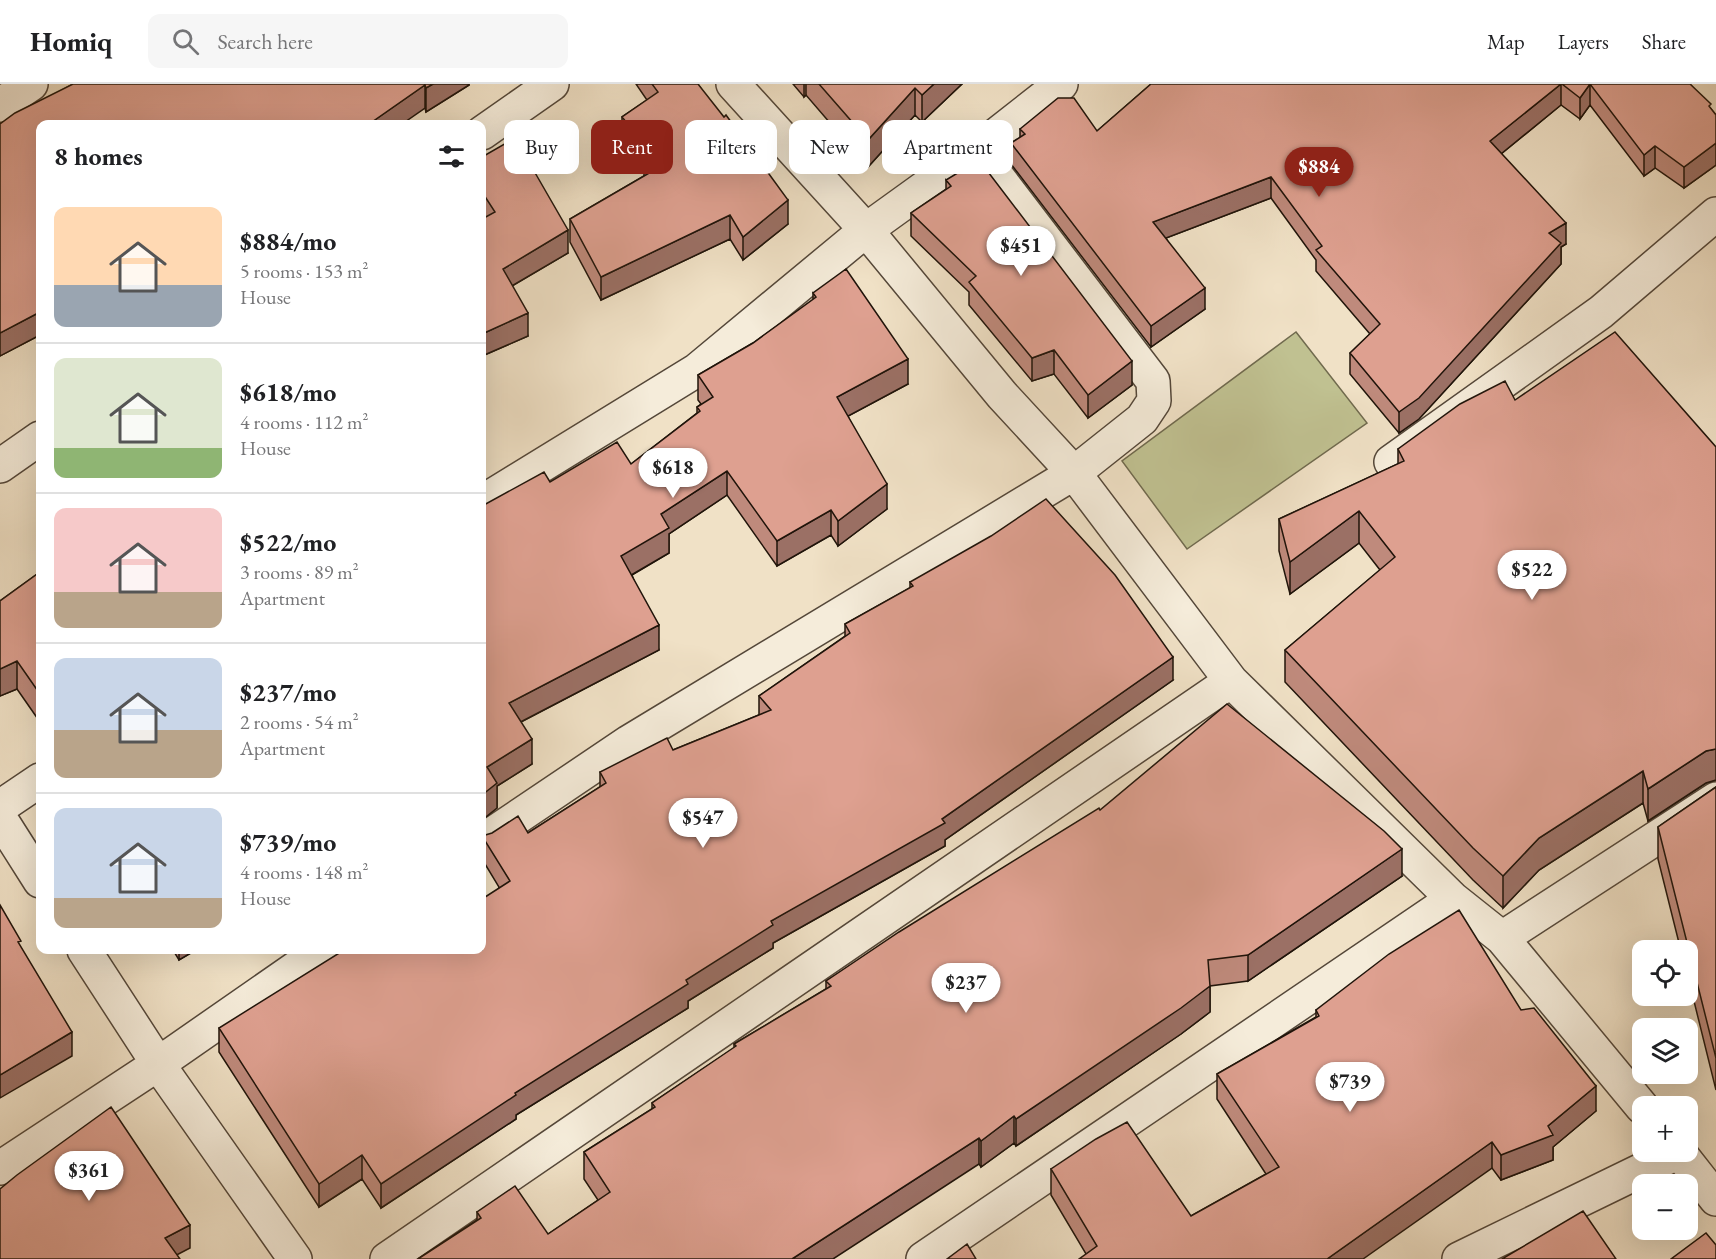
<!DOCTYPE html>
<html lang="en">
<head>
<meta charset="utf-8">
<style>
  :root { --surface:#fff; --page:#f6f6f6; --text:#202124; --muted:#757577; --line:#e0e0e0; --accent:#8f2418 }
  body { margin:0; font-family:"EB Garamond",serif; background:var(--page); color:var(--text); height:100vh; display:flex; flex-direction:column; font-size:22px; white-space:nowrap }
  * { box-sizing:border-box; margin:0 }
  p { font-size:20px; color:var(--muted) }
  .icon { flex:none; width:33px; height:33px; fill:none; stroke:currentColor; stroke-width:2; stroke-linecap:round; stroke-linejoin:round }
  .map { position:relative; flex:1; overflow:hidden }
  .panel { position:absolute; left:36px; top:36px; width:450px; height:834px; display:flex; flex-direction:column; background:var(--surface); border-radius:12px; box-shadow:0 6px 24px #0002 }
  .panel>* { flex:none }
  .top-card { position:absolute; left:504px; top:36px; width:570px; height:54px; display:flex; gap:12px }
  .controls { position:absolute; left:1632px; top:856px; display:grid; gap:12px }
  .controls a { display:grid; place-items:center; width:66px; height:66px; border-radius:12px; background:var(--surface); box-shadow:0 6px 24px #0002; font-size:30px }
  .price { position:absolute; translate:-50% -51px; padding:0 14px; border-radius:21px; background:#fff; color:#222; font-size:20px; line-height:39px; filter:drop-shadow(0 2px 3px #0008) }
  .price::after { content:''; position:absolute; left:50%; top:36px; width:18px; height:14px; margin-left:-9px; background:inherit; clip-path:polygon(0 0,100% 0,50% 100%) }
  .price.selected { background:var(--accent); color:#fff }
  ul { padding:0; list-style:none }
  li { display:flex; align-items:center; gap:18px; height:150px; padding:0 18px }
  li+li { border-top:2px solid var(--line) }
  li span { display:grid; place-items:center; flex:none; width:168px; height:120px; border-radius:12px; color:#555 }
  li>.icon { margin-inline-start:auto }
  span .icon { width:72px; height:72px; fill:#fffc; stroke-width:1 }
  li b { font-size:26px }
  h2 { display:flex; justify-content:space-between; align-items:center; height:72px; padding:0 18px; font-size:26px }
  .tag { padding:0 21px; border-radius:12px; background:var(--surface); box-shadow:0 6px 24px #0002; font-size:21px; line-height:54px }
  .tag.selected { background:var(--accent); color:#fff }
  header { display:flex; align-items:center; gap:36px; box-sizing:border-box; height:84px; padding:0 30px; background:var(--surface); border-bottom:2px solid var(--line) }
  header strong { font-size:28px }
  nav { display:flex; gap:33px; margin-inline-start:auto; font-size:21px }
  .search { width:420px; height:54px; background:var(--page); display:flex; align-items:center; gap:15px; box-sizing:border-box; padding:0 21px; border-radius:12px; color:var(--muted); font-size:22px }
  .map>svg:first-child { display:block }
</style>
</head>
<body>
<header>
<strong>Homiq</strong>
<div class="search"><svg class="icon" aria-label="search" viewBox="0 0 24 24"><circle cx="10" cy="10" r="6"/><path d="M15 15l6 6"/></svg>Search here</div>
<nav><a>Map</a><a>Layers</a><a>Share</a></nav>
</header>
<div class="map">
<svg width="1716" height="1175" viewBox="0 0 1716 1175">
  <rect width="100%" height="100%" fill="#f0e1c6"/>
  <filter id="stains"><feTurbulence type="fractalNoise" baseFrequency=".00333" numOctaves="4"/><feColorMatrix values="0 0 0 0 .2 0 0 0 0 .09 0 0 0 0 .02 0 0 0 .5 -.17"/></filter>
  <radialGradient id="worn" r=".72"><stop offset=".6" stop-color="#630" stop-opacity="0"/><stop offset="1" stop-color="#630" stop-opacity=".3"/></radialGradient>
  <!-- pitch -->
  <path fill="#c0c191" stroke="#706a4e" stroke-width="1.5" d="M1296,248L1367,339L1187,465L1122,377Z"/>
  <g fill="none" stroke-linecap="round" stroke-linejoin="round">
    <!-- minor casing -->
    <g stroke="#544739" stroke-width="36">
      <path id="minor" d="M733,0L866,146L1002,311L1074,389L1231,597L1453,815L1502,854L1642,1023
        M0,21L31,0
        M482,49L552,0
        M1391,378L1601,228L1716,130
        M0,382L40,354
        M482,418L697,286L866,146L977,66L1061,0
        M0,723L40,696
        M0,734L40,797
        M482,757L629,658L1074,389L1142,335L1154,317L1153,297L977,66
        M1502,854L1716,715
        M84,866L158,980L295,1175
        M1679,1068L1716,1115
        M0,1084L158,980L322,866
        M387,1175L1231,597
        M923,1175L1453,815
        M1459,1175L1679,1068"/>
    </g>
    <!-- minor -->
    <use href="#minor" stroke="#f5ecda" stroke-width="33"/>
  </g>
  <!-- wall -->
  <path fill="#bf8a7c" stroke="#20140a" stroke-width="1.5" d="M73,0H469V1L426,28L425,24L40,40V251L0,272V40Z
    M636,0H698L788,140L743,176L730,155L601,216L570,158V135L644,92V82L622,56V33L647,16Z
    M793,0H962L922,38L915,31L868,83L806,11L804,13Z
    M1151,0H1690L1716,31V81L1684,104L1655,84L1644,92L1590,21L1580,35L1561,21L1501,70L1566,160L1561,163V180L1419,335L1399,349L1350,290V269L1370,250L1316,187V176L1271,114L1166,154L1205,225L1151,263L1011,80V59L1020,54V45L1097,47Z
    M482,73L568,169L512,202L528,252L482,272V135L484,134L482,131Z
    M946,96L1132,301L1088,334L1054,290L1032,297L969,221V208L911,152V129L946,105Z
    M813,209L908,300L848,332L887,425L838,462L831,451L777,482L727,411L669,450V469L632,491L659,566L521,638L532,680L497,702V724L482,736V422L550,398L631,380L697,329V323L701,320L698,316V291L753,259L813,216Z
    M1515,316L1716,363V696L1706,699L1648,737L1643,719L1539,786L1503,824L1473,796L1285,598V566L1380,486L1359,459L1290,510L1279,467V435L1398,380V365Z
    M40,488V638L17,605L0,612V517Z
    M910,498L1173,596L945,756V762L773,859V864L688,917V924L516,1031V1035L381,1124L362,1095L319,1123L219,968V944L482,866L499,803L482,775V752L528,749L600,703V688L673,666L759,631V612L845,552V540L910,504Z
    M1716,703V1006L1688,893V867H1681L1658,775V743Z
    M1100,726L1402,792L1248,897L1210,902V928L1181,950L1016,1062L1014,1059L981,1083L979,1080L418,1175L477,1136V1128L548,1150L598,1116L584,1095V1068L652,1025V1019L734,964V960L826,905V897Z
    M173,866H196L179,876Z
    M1316,926H1521L1596,1027L1553,1063V1076L1501,1096L1492,1084L1086,1170L1051,1111V1085L1191,1132L1266,1090L1217,1015V990L1316,933Z"/>
  <!-- shaded-wall -->
  <path fill="#9b7065" stroke="#20140a" stroke-width="1.5" d="M433,0H469V1L426,28V4Z
    M804,0H806V11L804,13Z
    M934,0H962L922,38V11Z
    M1561,0V21L1490,79V57Z
    M1590,0V21L1580,35V14Z
    M425,1V24L402,40H369Z
    M915,4V31L868,83V56Z
    M1716,59V81L1684,104V83Z
    M1655,62V84L1644,92V71Z
    M1271,93V114L1153,159V138Z
    M788,116V140L743,176V153Z
    M730,131V155L601,216V193Z
    M1566,139V160L1561,163V180L1419,335L1399,349V328L1549,149Z
    M568,146V169L503,207V185Z
    M1205,204V225L1151,263V242Z
    M40,228V251L0,272V249Z
    M528,229V252L482,272V250Z
    M1054,266V290L1032,297V274Z
    M908,275V300L837,338V313Z
    M1132,277V301L1088,334V311Z
    M727,387V411L669,450V469L621,497V472L661,430Z
    M887,400V425L838,462V437Z
    M831,426V451L777,482V457Z
    M1359,427V459L1290,510V478Z
    M659,541V566L509,644V619Z
    M1173,573V596L945,756V762L773,859V864L688,917V924L516,1031V1035L381,1124V1100L515,1009L686,896L771,837L942,735Z
    M17,577V605L0,612V585Z
    M532,655V680L497,702V724L482,736V711L487,683Z
    M1716,665V696L1706,699L1648,737V705L1706,667Z
    M1643,687V719L1539,786L1503,824V792L1539,754Z
    M1402,765V792L1248,897V871Z
    M179,866H196L179,876Z
    M1210,902V928L1181,950L1016,1062V1035Z
    M72,948V972L0,1014V991Z
    M1596,1002V1027L1553,1063V1076L1501,1096V1071L1548,1042Z
    M1014,1032V1059L981,1083V1057Z
    M979,1054V1080L833,1175H792Z
    M1492,1058V1084L1363,1175H1327Z
    M362,1071V1095L319,1123V1100Z
    M190,1141V1164L169,1175L165,1154Z"/>
  <!-- building -->
  <path fill="#dea090" stroke="#20140a" stroke-width="1.5" d="M73,0H433L426,4L425,1L369,40H40V228L0,249V40L15,29Z
    M652,0H698L724,33L726,31L788,116L743,153L730,131L601,193L570,135L651,88L644,79L655,73L622,33L658,8Z
    M819,0H934L922,11L915,4L868,56Z
    M1151,0H1561L1490,57L1566,139L1549,149L1561,159L1419,314L1399,328L1350,269L1380,240L1316,166L1322,162L1271,93L1153,138L1205,204L1151,242L1011,59L1025,50L1020,45L1058,14H1074L1097,47Z
    M1562,0H1590L1580,14Z
    M1590,0H1690L1711,20L1709,22L1716,31V59L1684,83L1655,62L1644,71Z
    M515,54L568,146L503,185L528,229L482,250V135L495,128L482,108V73Z
    M979,76L1132,277L1088,311L1054,266L1032,274L969,198L976,192L911,129L951,102L946,96Z
    M846,185L908,275L837,313L887,400L838,437L831,426L777,457L727,387L661,430L669,444L621,472L659,541L509,619L532,655L487,683L497,699L482,711V422L544,388L550,398L617,358L631,380L700,327L697,323L713,313L698,291L753,259L816,213L813,209Z
    M1615,248L1716,363V665L1706,667L1648,705L1643,687L1539,754L1503,792L1473,764L1285,566L1395,473L1359,427L1290,478L1279,435L1404,377L1398,365L1460,320L1505,297L1515,316Z
    M1046,415L1115,491L1173,573L942,735L945,739L771,837L773,841L686,896L688,900L515,1009L516,1011L381,1100L362,1071L319,1100L219,944L344,866H482V815L510,797L482,752L492,749L518,732L528,749L606,699L600,688L667,654L673,666L771,626L759,612L850,549L845,540L913,502L910,498L991,452Z
    M40,488V610L17,577L0,585V517Z
    M1227,620L1384,747L1402,765L1248,871L1208,876L1210,902L1181,924L1016,1035L1014,1032L981,1057L979,1054L792,1175H418L481,1134L477,1128L515,1102L548,1150L610,1108L584,1068L655,1023L652,1019L736,962L734,960L831,902L826,897L899,848L1099,724L1100,726Z
    M1716,703V974L1658,743Z
    M0,821L21,857L18,858L72,948L0,991Z
    M1459,826L1521,926L1534,924L1596,1002L1548,1042L1553,1051L1501,1071L1492,1058L1327,1175H1079L1097,1162L1051,1085L1096,1055L1127,1038L1191,1132L1279,1083L1217,990L1319,932L1316,926L1389,870Z
    M111,1023L190,1141L165,1154L180,1175H0V1105L17,1091Z
    M1583,1127L1616,1175H1502Z
    M1706,1149L1716,1161V1175H1671Z
    M967,1160L976,1175H947Z"/>
  <rect width="100%" height="100%" filter="url(#stains)"/>
  <rect width="100%" height="100%" fill="url(#worn)"/>
</svg>
<div class="controls">
<a><svg class="icon" aria-label="locate" viewBox="0 0 24 24"><circle cx="12" cy="12" r="6"/><path d="M12 2v4M12 18v4M2 12h4M18 12h4"/></svg></a>
<a><svg class="icon" aria-label="layers" viewBox="0 0 24 24"><path d="M12 4l9 5-9 5-9-5zM3 14l9 5 9-5"/></svg></a>
<a>+</a>
<a>−</a>
</div>
<b class="price selected" style="left:1319px;top:114px">$884</b>
<b class="price" style="left:1021px;top:193px">$451</b>
<b class="price" style="left:673px;top:415px">$618</b>
<b class="price" style="left:1532px;top:517px">$522</b>
<b class="price" style="left:703px;top:765px">$547</b>
<b class="price" style="left:966px;top:930px">$237</b>
<b class="price" style="left:1350px;top:1029px">$739</b>
<b class="price" style="left:89px;top:1118px">$361</b>
<div class="top-card">
<a class="tag">Buy</a>
<a class="tag selected">Rent</a>
<a class="tag">Filters</a>
<a class="tag">New</a>
<a class="tag">Apartment</a>
</div>
<section class="panel">
<h2>8 homes<svg class="icon" aria-label="filters" viewBox="0 0 24 24"><path d="M4 7h16M4 17h16"/><circle cx="9" cy="7" r="2"/><circle cx="15" cy="17" r="2"/></svg></h2>
<ul>
<li><span style="background:linear-gradient(#ffd9b3 65%,#9aa5b1 0)"><svg class="icon" aria-label="home" viewBox="0 0 24 24"><path d="M3 11l9-7 9 7M6 9v11h12V9"/></svg></span><div><b>$884/mo</b><p>5 rooms · 153 m²</p><p>House</p></div></li>
<li><span style="background:linear-gradient(#dfe7d0 75%,#8fb573 0)"><svg class="icon" aria-label="home" viewBox="0 0 24 24"><path d="M3 11l9-7 9 7M6 9v11h12V9"/></svg></span><div><b>$618/mo</b><p>4 rooms · 112 m²</p><p>House</p></div></li>
<li><span style="background:linear-gradient(#f6c9c9 70%,#b9a48a 0)"><svg class="icon" aria-label="home" viewBox="0 0 24 24"><path d="M3 11l9-7 9 7M6 9v11h12V9"/></svg></span><div><b>$522/mo</b><p>3 rooms · 89 m²</p><p>Apartment</p></div></li>
<li><span style="background:linear-gradient(#c9d6e8 60%,#b9a48a 0)"><svg class="icon" aria-label="home" viewBox="0 0 24 24"><path d="M3 11l9-7 9 7M6 9v11h12V9"/></svg></span><div><b>$237/mo</b><p>2 rooms · 54 m²</p><p>Apartment</p></div></li>
<li><span style="background:linear-gradient(#c9d6e8 75%,#b9a48a 0)"><svg class="icon" aria-label="home" viewBox="0 0 24 24"><path d="M3 11l9-7 9 7M6 9v11h12V9"/></svg></span><div><b>$739/mo</b><p>4 rooms · 148 m²</p><p>House</p></div></li>
</ul>
</section>
</div>
</body>
</html>
